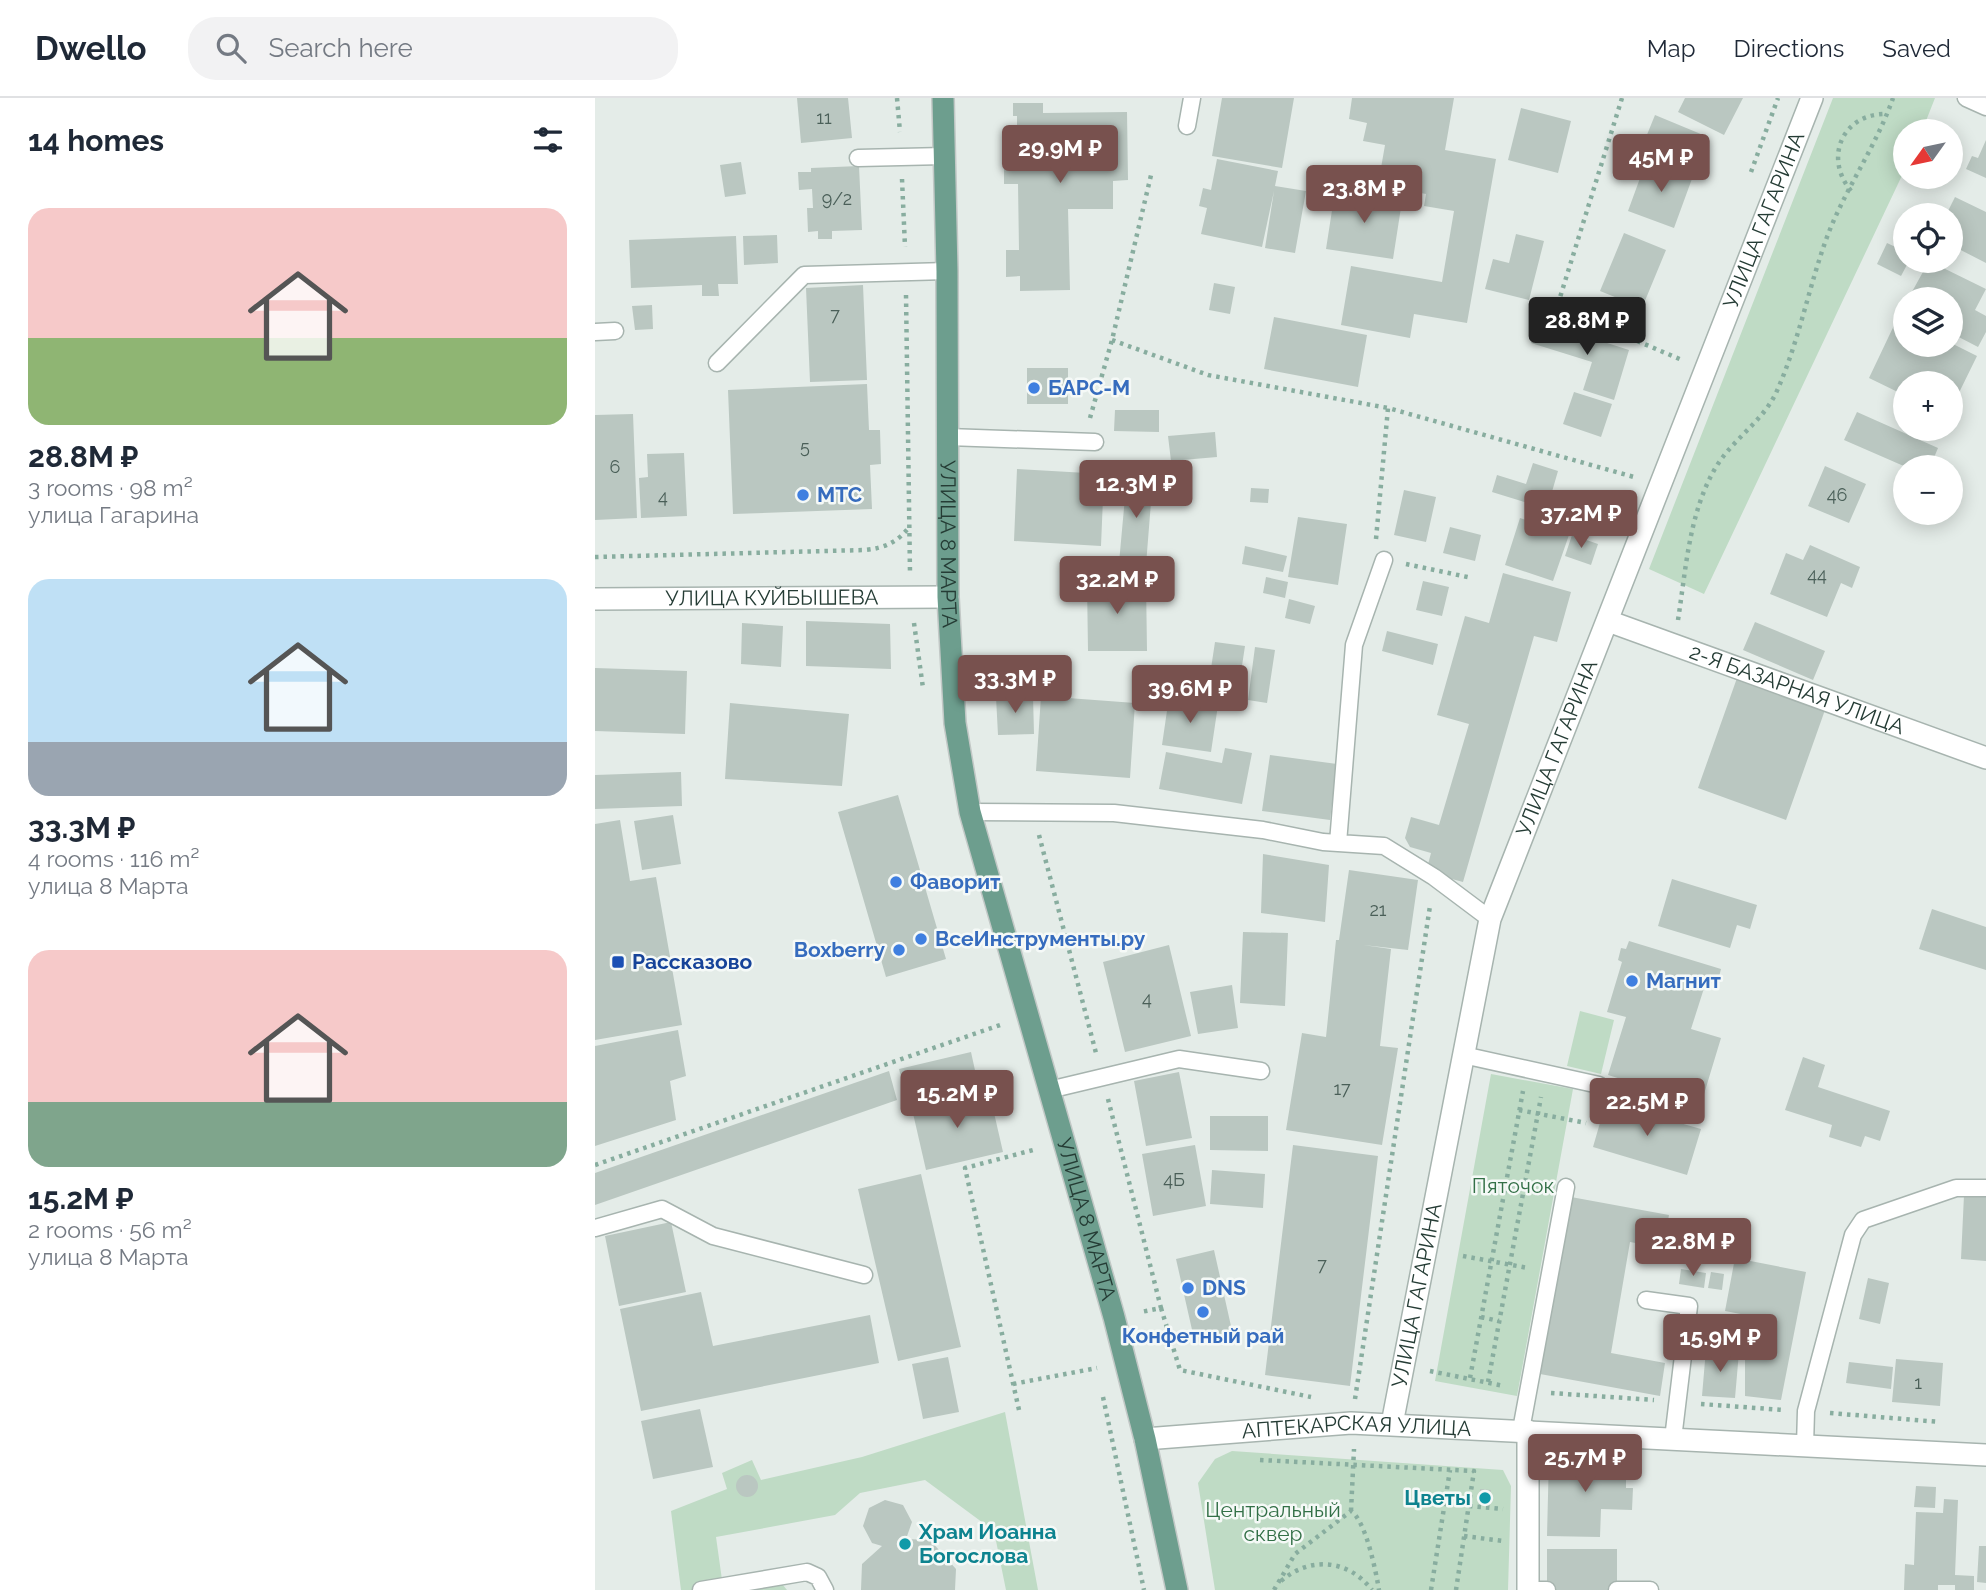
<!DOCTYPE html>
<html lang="en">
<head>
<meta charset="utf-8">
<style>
  :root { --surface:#fff; --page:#f2f2f3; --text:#1f2937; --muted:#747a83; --line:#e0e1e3; --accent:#78514e }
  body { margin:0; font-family:Raleway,sans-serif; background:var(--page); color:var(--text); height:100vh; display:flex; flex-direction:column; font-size:26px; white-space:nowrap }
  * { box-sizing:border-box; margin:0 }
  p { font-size:23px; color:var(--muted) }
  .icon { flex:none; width:38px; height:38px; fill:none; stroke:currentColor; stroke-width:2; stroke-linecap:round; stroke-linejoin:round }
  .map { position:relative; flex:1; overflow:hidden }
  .sheet { display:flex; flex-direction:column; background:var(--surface); width:595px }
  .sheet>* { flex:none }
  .needle { width:46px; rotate:237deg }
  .tools { position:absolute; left:1298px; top:21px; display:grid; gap:14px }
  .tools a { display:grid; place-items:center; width:70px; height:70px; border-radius:50%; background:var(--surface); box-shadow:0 4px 18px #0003; font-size:35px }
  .price { position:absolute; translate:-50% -60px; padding:0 16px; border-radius:7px; background:var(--accent); color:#fff; font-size:23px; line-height:46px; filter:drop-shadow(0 2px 4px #0008) }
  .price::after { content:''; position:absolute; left:50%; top:42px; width:21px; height:16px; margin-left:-10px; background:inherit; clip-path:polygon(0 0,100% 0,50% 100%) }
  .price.active { background:#222; color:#fff }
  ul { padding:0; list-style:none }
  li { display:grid; align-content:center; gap:14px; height:371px; padding:0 28px }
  li span { display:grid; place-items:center; height:217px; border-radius:21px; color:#555 }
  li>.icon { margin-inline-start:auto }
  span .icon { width:126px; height:126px; fill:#fffc; stroke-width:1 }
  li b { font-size:30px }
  h2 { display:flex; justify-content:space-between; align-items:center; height:84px; padding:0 28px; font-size:30px }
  header { display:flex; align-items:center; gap:42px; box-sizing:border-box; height:98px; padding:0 35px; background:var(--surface); border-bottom:2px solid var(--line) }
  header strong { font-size:33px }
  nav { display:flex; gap:38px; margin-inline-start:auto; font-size:24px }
  .search { width:490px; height:63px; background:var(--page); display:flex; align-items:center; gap:18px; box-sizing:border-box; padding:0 24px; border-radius:28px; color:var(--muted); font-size:26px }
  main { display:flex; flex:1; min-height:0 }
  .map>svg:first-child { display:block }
</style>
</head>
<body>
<header>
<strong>Dwello</strong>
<div class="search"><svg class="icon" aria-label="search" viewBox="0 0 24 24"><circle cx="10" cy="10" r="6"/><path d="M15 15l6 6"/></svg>Search here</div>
<nav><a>Map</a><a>Directions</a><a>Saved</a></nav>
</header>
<main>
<section class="sheet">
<h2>14 homes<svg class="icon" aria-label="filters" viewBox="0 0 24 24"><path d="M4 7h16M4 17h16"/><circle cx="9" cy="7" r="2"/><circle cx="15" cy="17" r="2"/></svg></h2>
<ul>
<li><span style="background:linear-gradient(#f6c9c9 60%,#8fb573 0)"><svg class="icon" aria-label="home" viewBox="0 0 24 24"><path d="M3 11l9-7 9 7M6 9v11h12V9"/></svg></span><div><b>28.8M ₽</b><p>3 rooms · 98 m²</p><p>улица Гагарина</p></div></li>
<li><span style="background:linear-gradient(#bfe0f5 75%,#9aa5b1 0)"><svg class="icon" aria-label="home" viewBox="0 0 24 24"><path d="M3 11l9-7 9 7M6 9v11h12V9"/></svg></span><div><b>33.3M ₽</b><p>4 rooms · 116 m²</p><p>улица 8 Марта</p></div></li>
<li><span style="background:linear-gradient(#f6c9c9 70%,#7fa58c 0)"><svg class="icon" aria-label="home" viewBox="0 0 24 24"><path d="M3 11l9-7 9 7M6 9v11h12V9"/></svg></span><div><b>15.2M ₽</b><p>2 rooms · 56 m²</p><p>улица 8 Марта</p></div></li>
</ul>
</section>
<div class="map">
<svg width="1391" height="1492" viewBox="0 0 1391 1492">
  <rect width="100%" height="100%" fill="#e4ece8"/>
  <!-- green -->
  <path fill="#bfdbc5" d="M1238,0H1340L1327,33H1311V69L1109,496L1054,471Z
    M985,913L1019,922L1006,976L972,968Z
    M896,976L978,991L922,1298L840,1283Z
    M410,1314L443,1492H411L399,1433L330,1382L265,1395L240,1417L121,1439L128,1489L183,1481L192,1492H86L76,1413L132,1391L127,1375L157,1362L166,1382L267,1359Z
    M637,1353L908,1372L916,1388L913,1492H620L603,1385L620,1361Z"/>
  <!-- building -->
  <path fill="#bac7c1" d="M202,0H253L257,40L206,45Z
    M627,0H699L687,70L617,58Z
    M757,0H859L850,52L901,61L872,225L819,216L815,240L746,227L756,168L847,184L859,113L829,108L831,96L783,87L790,47L768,43L772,25L754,21Z
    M1090,0H1148L1129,37L1083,14Z
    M418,5H448V15L532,14L533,82L518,83V111H473L475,192L425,193V178L411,179V152H424L423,86H409V53H422V18H418Z
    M926,10L976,23L963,75L913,62Z
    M1060,17L1113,39L1101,71L1047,49Z
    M1391,42V80L1371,71L1377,58L1383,60Z
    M622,61L683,73L680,88L711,93L700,155L670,150L679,93L667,149L606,136L612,110L604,108L608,90L616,92Z
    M1052,61L1098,78L1079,130L1033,113Z
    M146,64L151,96L130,99L125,67Z
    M264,68L267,132L237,133V141H223V133L213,134L212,110H218L217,91L204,92L203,74H216V70Z
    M740,93L807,103L798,161L731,151Z
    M1360,99L1391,114V165L1356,147V117H1351Z
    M1029,135L1071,152L1047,210L1005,193Z
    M921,136L949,143L934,202L890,191L898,161L914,165Z
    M182,137L183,165L149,167L148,138Z
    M141,138L143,186H123L124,198H107V187L36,190L34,142Z
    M1292,145L1311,154V163H1314L1306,178L1282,166Z
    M1334,163L1391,191L1380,212L1391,218V234L1383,249L1356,235V201H1313Z
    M619,185L640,189L635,216L614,212Z
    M268,187L272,282L215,284L211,190Z
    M57,207L58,231L40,232L37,208Z
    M679,219L772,237L763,289L669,271Z
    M1303,219L1311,223V247L1356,245L1382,258L1356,311V285H1311V298L1274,280Z
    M943,223L1034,252L1019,302L988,292L997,264L936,245Z
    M432,270H473V306H432Z
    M272,286L274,332H285L286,366L275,367L277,411L138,416L133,292Z
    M979,294L1017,306L1006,339L968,326Z
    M520,312H564V334L519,333Z
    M1262,314L1343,350L1335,369H1311L1249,342Z
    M38,316L42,420L0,422V317Z
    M620,334L622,359L576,363L573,338Z
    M89,355L92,418L46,420L44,380L53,379L52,356Z
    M938,365L963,373L952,411L897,394L902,377L931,386Z
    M1230,368L1271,386L1254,425L1213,408Z
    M422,371L509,376L506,448L419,443Z
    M532,377L558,379L551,467L524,465Z
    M656,390L674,391L673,405L655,404Z
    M809,392L841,399L831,444L799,437Z
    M703,419L752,426L743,487L693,479Z
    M925,420L974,437L958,483L910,467Z
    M855,429L886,437L880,463L848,455Z
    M977,437L1003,446L996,467L970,458Z
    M1215,447L1265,469L1257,490L1246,485L1232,519L1175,496L1191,455L1208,462Z
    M650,448L692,458L688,474L647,466Z
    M908,475L976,494L962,544L939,538L868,784L831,774L836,755L815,749L810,740L816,719L844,727L874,626L842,617L870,518L894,525Z
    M671,479L693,484L690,500L668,495Z
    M551,483L552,553H493L492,484Z
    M828,483L854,489L847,518L821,512Z
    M694,501L720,508L715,526L690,520Z
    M211,523L295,526L296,571L211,568Z
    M1160,524L1230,553L1218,582L1148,552Z
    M147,525L188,528L186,569L146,566Z
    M792,533L843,546L838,567L787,553Z
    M620,544L650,548L645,581L615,577Z
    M660,549L680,552L672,605L653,602Z
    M0,570L92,573L90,636L0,633Z
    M1142,580L1230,612L1191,722L1103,690Z
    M438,598L439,636L403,637L401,599Z
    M446,598L540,605L535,680L441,673Z
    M574,599L623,607L616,654L567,647Z
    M135,605L254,616L247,688L130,681Z
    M630,650L657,655L647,706L564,691L571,654L627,665Z
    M675,657L742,666L735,722L667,713Z
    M86,674L87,708L0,711V677Z
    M303,697L351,861L291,879L243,714Z
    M78,717L86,766L47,772L39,723Z
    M25,722L35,783L61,779L87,927L0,942V726Z
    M668,756L734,767L730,824L666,815Z
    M754,772L823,782L813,852L768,847L796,851L785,948L803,950L787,1047L691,1032L707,935L731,939L741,842H744Z
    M1077,781L1162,807L1155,831L1142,827L1135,850L1063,828Z
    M1337,811L1391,829V872L1324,851Z
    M648,834L693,835L690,908L645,905Z
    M1034,843L1126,871L1122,887L1111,884L1096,931L1126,940L1106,1006L1013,977L1031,919L1012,914L1027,864L1023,862L1026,850L1031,851Z
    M574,847L596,938L530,954L508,864Z
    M637,887L643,930L603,936L595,894Z
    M83,932L91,978L75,983L81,1022L0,1048V948Z
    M376,954L383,986L312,1002L304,971Z
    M1208,959L1230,967L1223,989L1295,1013L1285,1043L1270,1038L1266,1049L1234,1039L1237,1027L1190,1012Z
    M294,973L302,1002L0,1107V1075Z
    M584,974L597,1040L551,1048L539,983Z
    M394,993L408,1054L331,1072L317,1011Z
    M1011,1004L1106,1031L1092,1077L998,1049Z
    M615,1018H673V1053L615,1052Z
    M600,1047L611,1108L558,1118L547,1056Z
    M698,1047L783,1058L755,1288L670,1277Z
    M617,1072L670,1076L668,1110L615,1106Z
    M326,1076L366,1249L303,1263L263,1091Z
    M1369,1097L1391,1098V1163L1366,1161Z
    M976,1099L1074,1117L1068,1150L1035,1144L1016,1255L1070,1265L1065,1298L945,1276L950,1249L943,1248L945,1236H952Z
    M76,1124L91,1194L24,1208L10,1138Z
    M619,1152L638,1237L600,1245L581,1161Z
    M1140,1160L1211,1174L1186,1302L1150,1298V1256L1156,1218L1130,1213Z
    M1086,1171L1111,1175L1109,1190L1084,1186Z
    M1116,1174L1129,1176L1127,1192L1113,1190Z
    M1273,1180L1294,1185L1285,1226L1264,1221Z
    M106,1194L118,1248L275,1217L284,1265L46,1313L25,1211Z
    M1111,1251L1144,1254L1140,1300L1107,1298Z
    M353,1259L364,1314L328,1321L317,1266Z
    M1301,1261L1348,1265L1345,1308L1297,1304Z
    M1254,1264L1298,1269L1296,1291L1251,1285Z
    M105,1311L118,1369L58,1381L46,1323Z
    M954,1358L1031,1360V1390H1038L1037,1412L1006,1411L1005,1439L952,1438Z
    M141 1388a11 11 0 1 1 22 0a11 11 0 1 1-22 0Z
    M1321,1388L1341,1389L1340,1410L1319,1409Z
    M885,1391L896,1392L895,1408L884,1407Z
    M1349,1401L1363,1402L1360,1477L1379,1478V1492H1360V1487H1343V1492H1309L1310,1466L1319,1467L1321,1414L1348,1415Z
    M290,1402L308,1407L317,1424L311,1441L335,1442L361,1471L360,1492H266L267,1466L287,1448L277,1445L268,1428L274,1410Z
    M1384,1448H1391V1485L1382,1484Z
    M952,1451H1022V1492H952Z"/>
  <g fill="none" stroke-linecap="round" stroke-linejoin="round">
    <!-- service casing -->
    <g stroke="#a7b4af" stroke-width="19">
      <path id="service" d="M1371,0L1391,9
        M592,28L597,0
        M263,60L349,58
        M0,234L20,233
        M122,265L209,177L352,173
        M353,339L500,344
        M375,714L519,715L668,732L728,744L789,748L839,779L895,821
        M743,745L759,547L789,462
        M868,957L1004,987
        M454,992L584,961L666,973
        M0,1130L67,1111L118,1138L269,1177
        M1051,1202L1094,1208L1078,1341
        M926,1332L971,1089
        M1210,1348L1211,1313L1258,1137L1268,1122L1361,1090H1391
        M106,1492L212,1474L223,1479L230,1492
        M933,1492H952
        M1022,1492H1055"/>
    </g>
    <!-- minor casing -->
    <g stroke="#a7b4af" stroke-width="24">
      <g id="minor">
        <path id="s1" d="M1013,523L1391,660"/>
        <path id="s2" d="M797,1326L895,821L1217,0"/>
        <path d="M933,1333V1492"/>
      </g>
    </g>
    <!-- tertiary casing -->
    <g stroke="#a7b4af" stroke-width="24">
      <g id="tertiary">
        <path id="s3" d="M0,501L353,499"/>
        <path id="s4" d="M550,1341L756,1325L1391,1357"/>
      </g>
    </g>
    <!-- primary casing -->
    <g stroke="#c2c8c6" stroke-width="24">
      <g id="primary">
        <path id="s5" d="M348,0L352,173L353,499L360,625L375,714L519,1219L550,1341L582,1492"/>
      </g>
    </g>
    <!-- path -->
    <path stroke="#88ad9f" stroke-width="4.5" stroke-dasharray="3.5 5" stroke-linecap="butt" d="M302,0L305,34
      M1027,0L962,209L1087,262
      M1156,74L1183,0
      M307,81L310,149
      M1256,93C1228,59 1248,15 1292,16
      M311,197L315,475
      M517,242L613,277L793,310
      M495,320L517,242L557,73
      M781,441L793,310L1039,379
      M0,459L270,452C290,450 303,444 315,428
      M811,466L877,480
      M1083,522C1091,471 1094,414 1121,369C1138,341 1167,324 1181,295C1204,244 1213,191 1232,139C1250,91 1281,49 1298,0
      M319,525L328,590
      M444,737L501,955
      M513,1001L566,1210L546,1214
      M924,1012L991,1025
      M0,1067L405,927
      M881,1083L947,1096
      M868,1158L933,1170
      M566,1210L585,1272L716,1299
      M886,1219L904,1223
      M835,1273L909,1288
      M875,1280L928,993
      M893,1284L946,999
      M418,1286L502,1270
      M956,1295L1059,1302
      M508,1299L549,1492
      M760,1301L835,808
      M1106,1306L1188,1312
      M424,1312L370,1070L442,1051
      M1235,1315L1345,1324
      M665,1362L879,1373L861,1492
      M874,1408L908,1411
      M756,1413L759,1351
      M869,1438L908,1443
      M686,1483C715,1458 753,1461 777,1492
      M679,1492L700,1456L756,1413C771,1423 781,1474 784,1492
      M836,1492L855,1372"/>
    <!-- service -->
    <use href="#service" stroke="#fff" stroke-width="16"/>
    <!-- minor -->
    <use href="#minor" stroke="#fff" stroke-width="21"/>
    <!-- tertiary -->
    <use href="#tertiary" stroke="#fff" stroke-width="21"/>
    <!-- primary -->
    <use href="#primary" stroke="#6d9e8e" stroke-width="21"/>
  </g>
  <!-- markers -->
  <g fill="#3f7fe0" stroke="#f5f9f7" stroke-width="2.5">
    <circle cx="439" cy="290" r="7"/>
    <circle cx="208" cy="397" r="7"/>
    <circle cx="301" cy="784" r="7"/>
    <circle cx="326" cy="841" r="7"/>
    <circle cx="304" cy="852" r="7"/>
    <circle cx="1037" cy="883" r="7"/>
    <circle cx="593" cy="1190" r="7"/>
    <circle cx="608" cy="1214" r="7"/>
  </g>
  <rect fill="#1a4fb4" stroke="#f5f9f7" stroke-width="2.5" x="16" y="857" width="14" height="14" rx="3.5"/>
  <g fill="#0f9aa8" stroke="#f5f9f7" stroke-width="2.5">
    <circle cx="890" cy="1400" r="7"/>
    <circle cx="310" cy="1446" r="7"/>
  </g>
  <g text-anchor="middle" stroke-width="5" stroke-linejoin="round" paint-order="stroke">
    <!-- number labels -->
    <g font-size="18" fill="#4a5f58">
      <text x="229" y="26">11</text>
      <text x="242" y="107">9/2</text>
      <text x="240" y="223">7</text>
      <text x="210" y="355">5</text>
      <text x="20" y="375">6</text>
      <text x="1242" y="403">46</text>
      <text x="68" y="405">4</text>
      <text x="1222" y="483">44</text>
      <text x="783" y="818">21</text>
      <text x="552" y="907">4</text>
      <text x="747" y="997">17</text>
      <text x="579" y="1088">4Б</text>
      <text x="727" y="1173">7</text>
      <text x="1323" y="1291">1</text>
    </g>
    <!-- street labels -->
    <g font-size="21" fill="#253c35" stroke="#f5f9f7">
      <text dy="7" stroke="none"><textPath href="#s2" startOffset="1265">УЛИЦА ГАГАРИНА</textPath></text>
      <text dy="7" stroke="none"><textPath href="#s5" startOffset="446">УЛИЦА 8 МАРТА</textPath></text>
      <text dy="7" stroke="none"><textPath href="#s3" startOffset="177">УЛИЦА КУЙБЫШЕВА</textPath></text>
      <text dy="7" stroke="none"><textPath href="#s1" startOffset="201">2-Я БАЗАРНАЯ УЛИЦА</textPath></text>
      <text dy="7" stroke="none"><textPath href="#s2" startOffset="698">УЛИЦА ГАГАРИНА</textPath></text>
      <text dy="7" stroke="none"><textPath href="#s5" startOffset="1139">УЛИЦА 8 МАРТА</textPath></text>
      <text dy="7" stroke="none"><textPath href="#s2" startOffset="131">УЛИЦА ГАГАРИНА</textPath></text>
      <text dy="7" stroke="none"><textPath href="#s4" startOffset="212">АПТЕКАРСКАЯ УЛИЦА</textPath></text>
    </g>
    <!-- shop labels -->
    <g font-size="21" font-weight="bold" fill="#366cbe" stroke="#f5f9f7" text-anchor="start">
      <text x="453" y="297">БАРС-М</text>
      <text x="222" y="404">МТС</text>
      <text x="315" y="791">Фаворит</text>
      <text x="340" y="848">ВсеИнструменты.ру</text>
      <text x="290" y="859" text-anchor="end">Boxberry</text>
      <text x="1051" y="890">Магнит</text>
      <text x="607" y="1197">DNS</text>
      <text x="608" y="1245" text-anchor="middle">Конфетный рай</text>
    </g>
    <!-- transit labels -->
    <g font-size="21" font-weight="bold" fill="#164399" stroke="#f5f9f7" text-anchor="start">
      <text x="37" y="871">Рассказово</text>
    </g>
    <!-- park labels -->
    <g font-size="21" fill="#337047" stroke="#f5f9f7">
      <text x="918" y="1095">Пяточок</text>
      <text x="678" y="1419">Центральный<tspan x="678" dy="24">сквер</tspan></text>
    </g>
    <!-- culture labels -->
    <g font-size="21" font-weight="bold" fill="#0d838f" stroke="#f5f9f7" text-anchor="end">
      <text x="876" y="1407">Цветы</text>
      <text x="324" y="1441" text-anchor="start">Храм Иоанна<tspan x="324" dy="24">Богослова</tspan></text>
    </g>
  </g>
</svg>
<div class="tools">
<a><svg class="needle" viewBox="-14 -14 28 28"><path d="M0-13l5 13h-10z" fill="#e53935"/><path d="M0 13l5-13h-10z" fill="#747a83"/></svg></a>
<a><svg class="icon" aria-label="locate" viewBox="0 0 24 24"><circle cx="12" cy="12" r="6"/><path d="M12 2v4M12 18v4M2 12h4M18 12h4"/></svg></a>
<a><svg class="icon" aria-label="layers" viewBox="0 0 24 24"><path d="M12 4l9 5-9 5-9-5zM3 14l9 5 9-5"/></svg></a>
<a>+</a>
<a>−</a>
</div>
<b class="price" style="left:465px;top:87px">29.9M ₽</b>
<b class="price" style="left:1066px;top:96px">45M ₽</b>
<b class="price" style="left:769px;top:127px">23.8M ₽</b>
<b class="price active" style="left:992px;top:259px">28.8M ₽</b>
<b class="price" style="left:541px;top:422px">12.3M ₽</b>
<b class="price" style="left:986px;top:452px">37.2M ₽</b>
<b class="price" style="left:522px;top:518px">32.2M ₽</b>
<b class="price" style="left:420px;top:617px">33.3M ₽</b>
<b class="price" style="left:595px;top:627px">39.6M ₽</b>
<b class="price" style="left:362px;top:1032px">15.2M ₽</b>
<b class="price" style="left:1052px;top:1040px">22.5M ₽</b>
<b class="price" style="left:1098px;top:1180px">22.8M ₽</b>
<b class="price" style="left:1125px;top:1276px">15.9M ₽</b>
<b class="price" style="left:990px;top:1396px">25.7M ₽</b>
</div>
</main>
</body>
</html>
